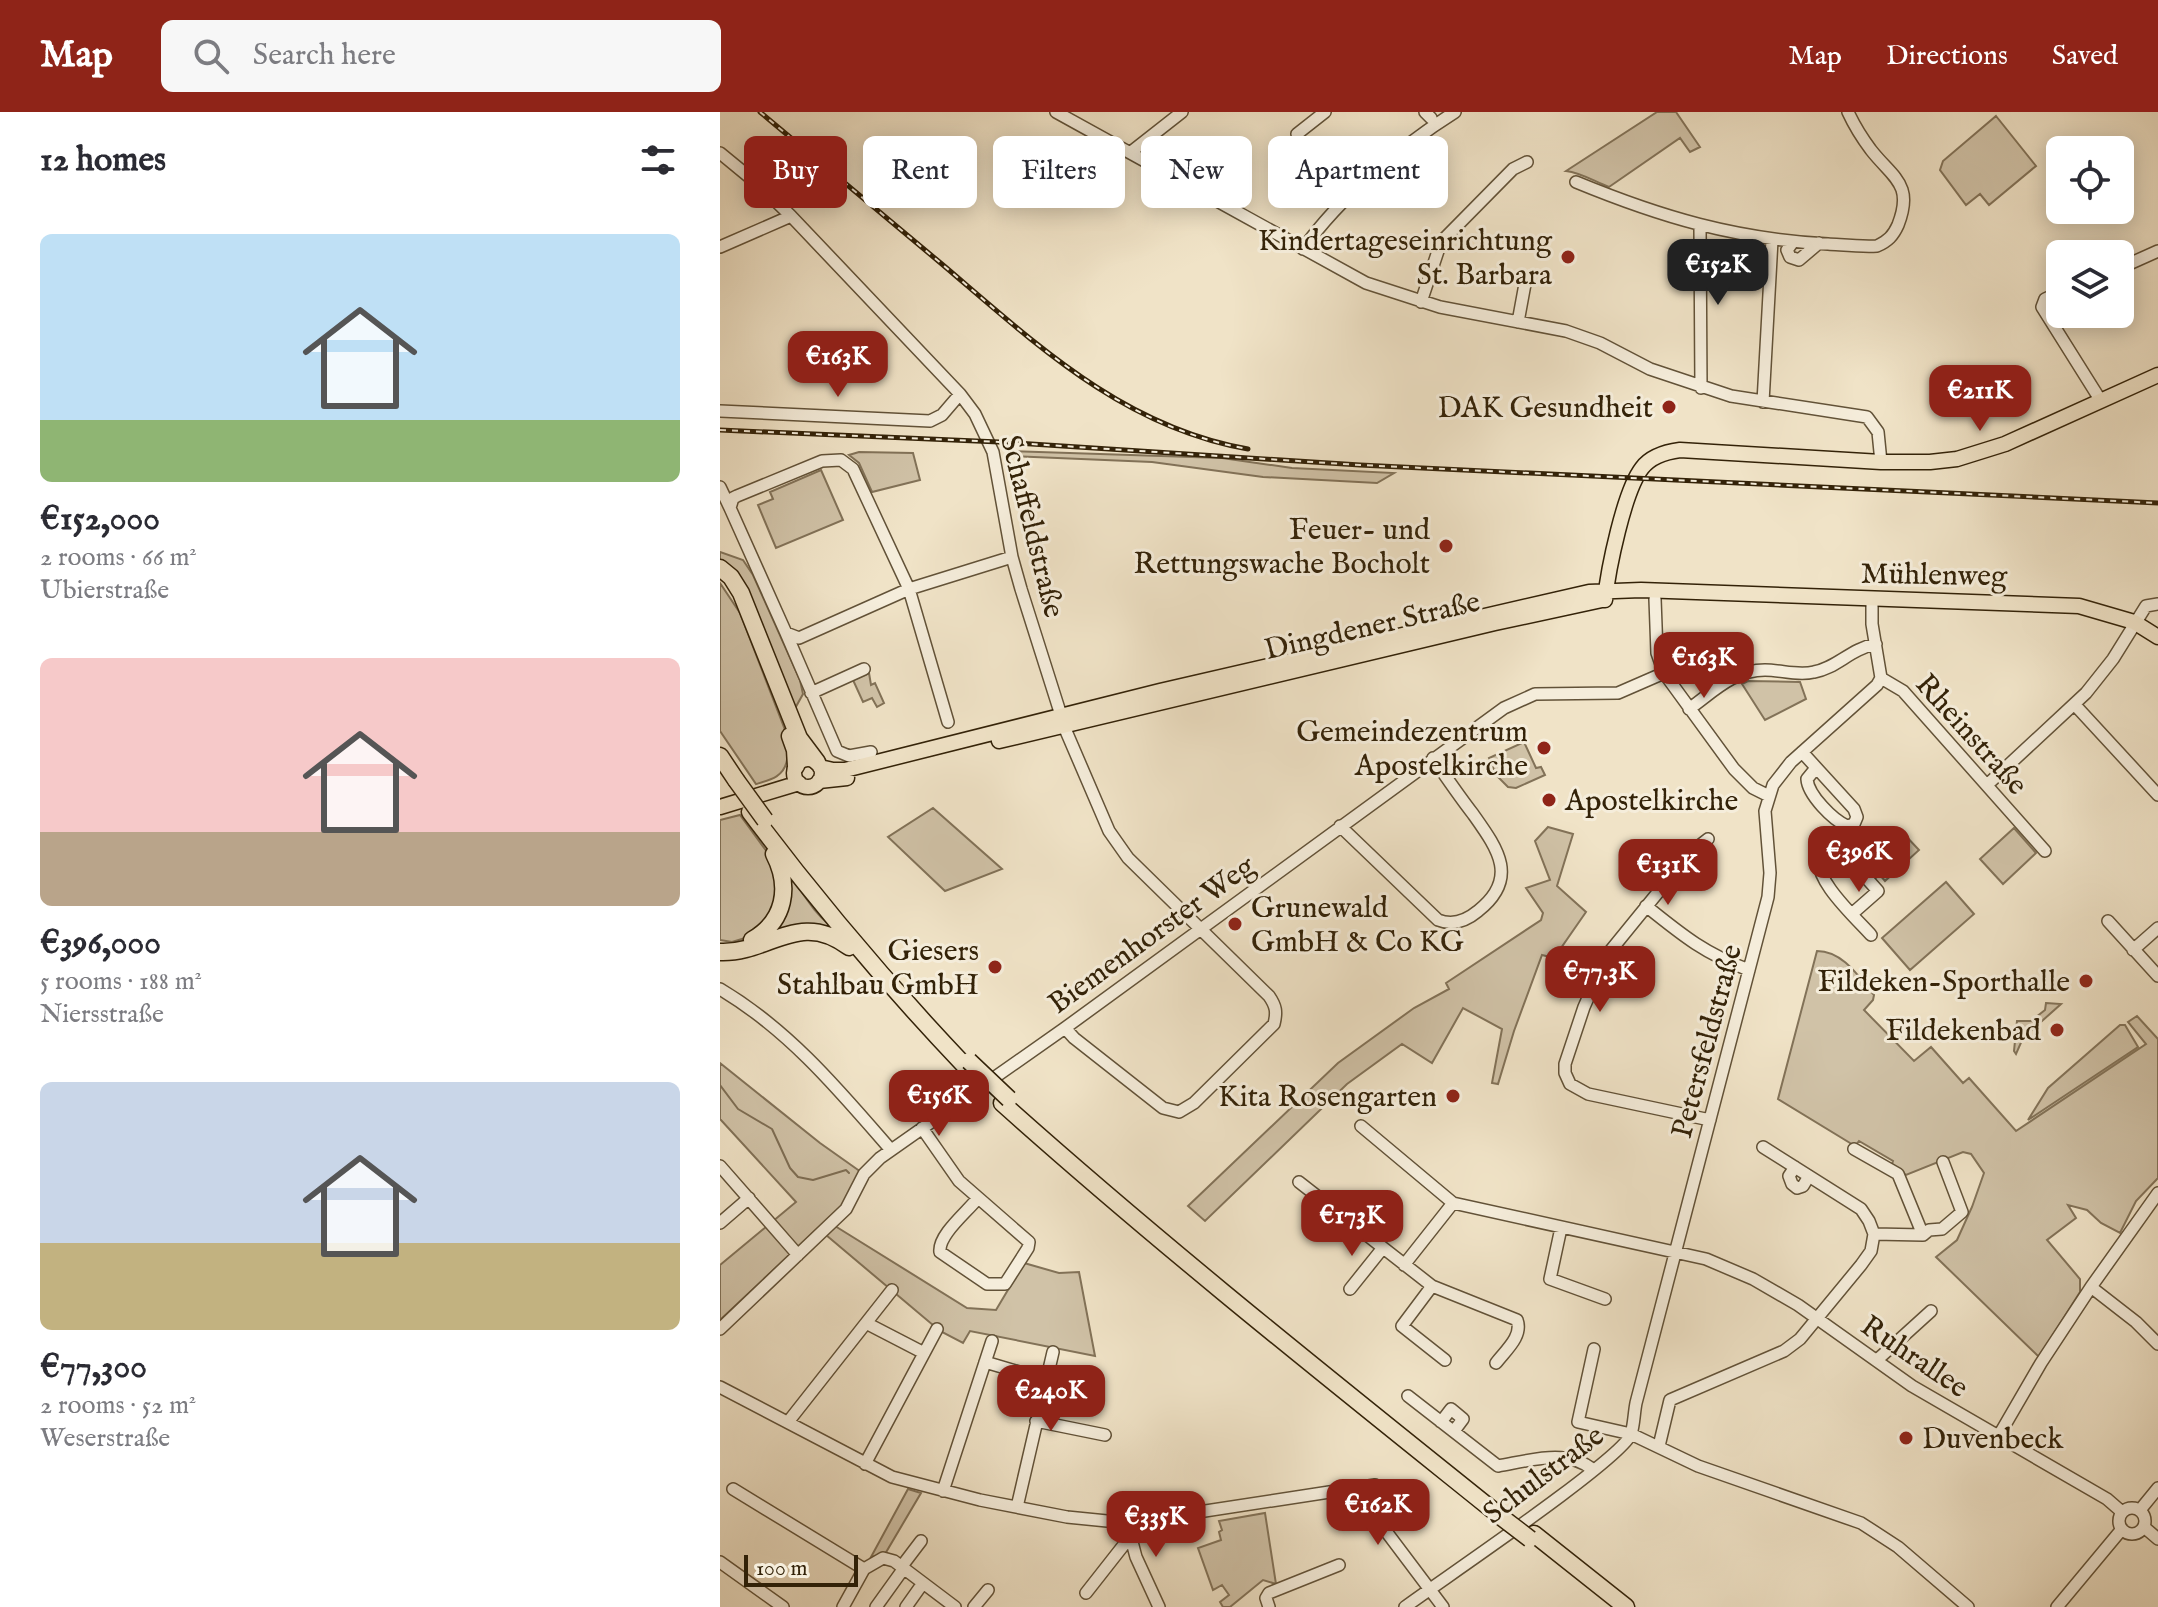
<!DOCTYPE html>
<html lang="en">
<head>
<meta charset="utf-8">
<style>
  :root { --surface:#fff; --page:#f7f7f7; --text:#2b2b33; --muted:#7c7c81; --accent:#8f2418 }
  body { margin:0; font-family:"IM FELL English",serif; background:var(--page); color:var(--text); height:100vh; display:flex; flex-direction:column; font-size:30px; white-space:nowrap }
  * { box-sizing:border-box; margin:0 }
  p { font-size:26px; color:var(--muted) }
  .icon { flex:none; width:44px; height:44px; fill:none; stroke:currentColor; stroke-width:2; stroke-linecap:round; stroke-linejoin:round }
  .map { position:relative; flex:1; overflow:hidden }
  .sheet { display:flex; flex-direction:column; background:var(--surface); width:720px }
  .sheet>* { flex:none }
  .guide { position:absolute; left:24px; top:24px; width:760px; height:72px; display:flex; gap:16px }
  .buttons { position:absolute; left:1326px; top:24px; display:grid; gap:16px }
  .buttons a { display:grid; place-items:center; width:88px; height:88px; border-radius:12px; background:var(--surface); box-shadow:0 4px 20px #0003; font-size:40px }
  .scale { position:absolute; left:24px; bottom:20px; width:114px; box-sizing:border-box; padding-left:8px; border:4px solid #332208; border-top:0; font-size:22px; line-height:28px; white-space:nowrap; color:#332208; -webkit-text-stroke:6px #f5eddb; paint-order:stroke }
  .price { position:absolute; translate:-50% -68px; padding:0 18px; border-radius:16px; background:var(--accent); color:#fff; font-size:26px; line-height:52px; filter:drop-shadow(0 2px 4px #0008) }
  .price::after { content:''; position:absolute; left:50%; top:48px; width:24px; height:18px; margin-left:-12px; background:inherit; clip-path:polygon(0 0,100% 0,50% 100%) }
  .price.selected { background:#222; color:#fff }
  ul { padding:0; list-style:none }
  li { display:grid; align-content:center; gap:16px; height:424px; padding:0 40px }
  li span { display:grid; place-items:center; height:248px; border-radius:12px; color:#555 }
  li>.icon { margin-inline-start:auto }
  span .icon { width:144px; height:144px; fill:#fffc; stroke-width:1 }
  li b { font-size:34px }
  h2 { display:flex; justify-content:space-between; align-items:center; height:96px; padding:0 40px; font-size:34px }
  .chip { padding:0 28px; border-radius:12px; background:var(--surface); box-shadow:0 4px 20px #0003; font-size:28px; line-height:72px }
  .chip.selected { background:var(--accent); color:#fff }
  header { display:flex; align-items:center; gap:48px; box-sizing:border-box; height:112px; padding:0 40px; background:var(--accent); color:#fff }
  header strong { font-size:38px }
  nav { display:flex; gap:44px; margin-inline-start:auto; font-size:28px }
  .search { width:560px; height:72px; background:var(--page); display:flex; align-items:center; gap:20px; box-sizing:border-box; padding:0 28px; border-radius:12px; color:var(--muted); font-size:30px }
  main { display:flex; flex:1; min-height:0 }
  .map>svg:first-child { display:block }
</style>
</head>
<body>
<header>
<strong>Map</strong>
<div class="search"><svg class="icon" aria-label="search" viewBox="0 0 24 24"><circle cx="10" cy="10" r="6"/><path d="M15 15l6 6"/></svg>Search here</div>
<nav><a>Map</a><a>Directions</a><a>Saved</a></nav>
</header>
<main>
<section class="sheet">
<h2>12 homes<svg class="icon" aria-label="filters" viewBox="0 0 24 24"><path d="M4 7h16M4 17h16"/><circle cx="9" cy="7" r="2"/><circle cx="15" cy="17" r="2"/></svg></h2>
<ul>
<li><span style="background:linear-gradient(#bfe0f5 75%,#8fb573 0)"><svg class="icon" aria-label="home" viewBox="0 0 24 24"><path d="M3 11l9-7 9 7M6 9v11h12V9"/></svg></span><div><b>€152,000</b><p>2 rooms · 66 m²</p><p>Ubierstraße</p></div></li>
<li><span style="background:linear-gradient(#f6c9c9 70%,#b9a48a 0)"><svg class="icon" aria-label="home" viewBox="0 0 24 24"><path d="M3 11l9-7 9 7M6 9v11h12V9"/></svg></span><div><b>€396,000</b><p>5 rooms · 188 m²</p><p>Niersstraße</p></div></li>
<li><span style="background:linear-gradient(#c9d6e8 65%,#c2b280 0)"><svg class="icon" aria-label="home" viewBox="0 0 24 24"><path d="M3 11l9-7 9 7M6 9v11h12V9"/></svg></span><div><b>€77,300</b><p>2 rooms · 52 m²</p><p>Weserstraße</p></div></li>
</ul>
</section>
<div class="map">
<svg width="1438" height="1495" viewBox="0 0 1438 1495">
  <rect width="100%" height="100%" fill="#f0e3c7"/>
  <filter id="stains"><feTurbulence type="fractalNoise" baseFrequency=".0025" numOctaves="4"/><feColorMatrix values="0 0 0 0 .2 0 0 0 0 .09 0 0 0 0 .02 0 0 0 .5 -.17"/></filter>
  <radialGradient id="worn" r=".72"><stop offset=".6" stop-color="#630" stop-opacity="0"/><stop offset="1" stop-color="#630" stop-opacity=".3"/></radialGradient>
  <!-- green -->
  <path fill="#d0c2a7" stroke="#827258" stroke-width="2" d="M937,0H956L980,35L970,40L960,26L889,75C873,69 862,61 846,59Z
    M1276,4L1316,54L1269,93L1260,82L1246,93L1220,58L1223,49Z
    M289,339L502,346L572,356L674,361L657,371L543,365L432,350L290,344Z
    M139,340L193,341L200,368L152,380L139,351L129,343Z
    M101,358L123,408L56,436L38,393L53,387L50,380Z
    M0,440L23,448L33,463L80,568L83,582L73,600L0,451Z
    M0,471L20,501L72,636C65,644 68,637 67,648C64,665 50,668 36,672L0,619Z
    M149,561L151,573L155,571L164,591L157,595L152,586L143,590L133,568Z
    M1028,569L1080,570L1086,587L1045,608L1022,572Z
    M804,630L816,656L821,655L825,663L796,676L788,675L776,663L769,646Z
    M213,696L282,757L225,779L168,725Z
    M20,703L50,744L58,760L52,807L35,823L12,830L0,828V708Z
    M828,715L853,722L837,774L866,800L834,846L822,843L794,919L778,972L772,971L782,917L743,896L712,951L682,932L627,972L485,1109L468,1094L618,951L694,896L729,877L726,871L821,808L823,801L806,776L830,768L815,729Z
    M1294,716L1316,741L1283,772L1260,747Z
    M1183,721L1199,738L1165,769L1160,763L1153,768L1143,757Z
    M66,756C80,776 96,808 119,818L49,821Z
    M1226,770L1254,802L1190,858L1162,826Z
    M1097,839C1123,839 1139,865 1154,883L1153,888L1144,898L1194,949L1211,935L1243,971L1249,966L1296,1019L1426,932L1408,910L1417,904L1438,927V1066L1416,1089L1400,1121L1381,1111L1367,1098L1348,1093L1356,1106L1327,1128L1360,1167V1180L1319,1245L1216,1145L1237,1128L1252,1095L1264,1061L1251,1042L1243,1040L1186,1063L1171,1055L1173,1049L1139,1029L1135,1034L1058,987Z
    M1326,891L1341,892L1303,926L1296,942L1294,939L1297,909H1311L1325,898Z
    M1400,913H1405L1418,935L1308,1008L1328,976Z
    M0,951L100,1031L141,1060L127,1089L0,1208V1153L76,1090L0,1007Z
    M115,1114L247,1196L276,1198L304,1151L339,1161L359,1160L375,1244L250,1219L243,1231L220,1219L106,1123Z
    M188,1377L201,1381L165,1442L151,1445Z
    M545,1401L556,1472L543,1468L510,1495H503L500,1490L509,1483L502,1473L493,1478L478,1436L501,1428L499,1420L502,1418L499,1409Z"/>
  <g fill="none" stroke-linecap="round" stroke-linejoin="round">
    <!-- stream -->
    <path stroke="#7e6e54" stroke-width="2" d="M0,973L18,997L52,1017L70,1056L78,1065L93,1068L126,1058L129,1061"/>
    <!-- minor casing -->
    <g stroke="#625238" stroke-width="14">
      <path id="minor" d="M336,0L646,171L720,195L846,219L880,231L930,257L1011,284L1147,305L1158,320L1161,350
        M705,0L711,6
        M577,22L605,0
        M411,40L462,0
        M0,41L39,73L71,104L240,282L255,302L273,340L292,445L301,477L346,619L389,719L408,746L549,884C556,894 557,900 554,912L474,991L459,1000L443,996L354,926L345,916
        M856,70C941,105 1015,127 1108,132C1124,133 1141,135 1157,134C1168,129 1173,124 1178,113C1194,72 1173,66 1151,38C1142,26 1134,13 1128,0
        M980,115L981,276
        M1073,130L1067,138L1070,145L1079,148L1099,131
        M0,135L71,104
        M583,137C620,85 681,34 735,0
        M1400,156L1438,139
        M1340,180L1325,187L1322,195L1381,289
        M701,190L721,130L793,57L807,50
        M798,210L805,172
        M1043,290L1052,128
        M0,299L210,309L222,303L240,282
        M0,375L10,396
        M935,487L937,541L944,561L1014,657L1033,676L1049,684
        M1152,487V512L1161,566
        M66,521L117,639L129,644L151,640
        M1161,566L1183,579L1325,739
        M91,581L144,557
        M1355,593L1438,683
        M969,597C993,580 1013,558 1045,558C1061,558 1078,564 1094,560C1117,556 1130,537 1156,532
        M228,610L189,477L133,357L121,348L102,349L17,384L13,386L10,396L66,521L79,526L189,477L292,445
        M1082,640L1134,697L1137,705L1134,712L1127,714C1113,708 1088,683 1087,667L1096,656
        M1267,673L1366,581L1393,547L1426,494L1438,492
        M1123,713C1121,729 1109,732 1101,744C1089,764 1138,808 1151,823
        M620,714L718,808C733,814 746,809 758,799C800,766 777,736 753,702C739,684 726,665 713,646
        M988,727L970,741L887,843L864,895L845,952V961L850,972L868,982L990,1008
        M1115,731L1158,779L1133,801
        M926,794C962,823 985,842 1029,858
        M1388,809L1438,864
        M1413,838L1438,816
        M0,877C69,918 119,978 171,1038
        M641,1014L733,1091L986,1147L1033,1167L1078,1193L1192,1274L1387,1387L1402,1400
        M202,1016L239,1069L309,1130L308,1136L285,1172H267L220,1140C218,1123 247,1100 258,1086
        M1043,1035L1141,1097L1149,1109L1154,1122
        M0,1054L78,1143
        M1075,1055L1069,1064L1072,1072L1077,1076L1083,1074L1089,1064
        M579,1070L712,1174L797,1208C803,1224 786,1238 776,1251
        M1438,1081L1371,1175L1416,1210L1438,1232
        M0,1111L29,1086
        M841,1116L830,1167L885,1187
        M1203,1123L1209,1118L1222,1117L1242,1100L1223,1050
        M684,1153L733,1091
        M712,1174L682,1214L725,1248
        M630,1177L662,1137
        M146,1211L204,1241
        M0,1217L126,1097L144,1062L160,1046L345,916L784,596L815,582L898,581L944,561
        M874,1237L858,1310L911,1322L978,1354L1141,1411L1178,1435L1248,1495
        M1157,1248L1211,1199
        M265,1250L326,1268
        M0,1275L172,1365L260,1388L347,1405L407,1411L655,1373
        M688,1284L778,1354C808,1349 848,1336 873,1358
        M316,1309L385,1323
        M68,1310L172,1178
        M721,1310L731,1297L743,1307L734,1319
        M1278,1325L1321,1251L1371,1175
        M939,1334L950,1288L1064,1239L1080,1227L1141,1153L1151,1139L1154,1122L1203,1123L1178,1062L1134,1037
        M145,1352L217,1217
        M13,1377L144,1457
        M622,1378L662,1414L723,1495
        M223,1379L272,1229
        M297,1395L333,1240
        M1399 1409a13 13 0 1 1 26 0a13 13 0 1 1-26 0Z
        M1420,1398L1438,1376
        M407,1411L416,1445L439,1495
        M1424,1415L1438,1427
        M0,1450L63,1495
        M182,1454L201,1429
        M366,1481L410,1425
        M123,1495L144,1457L163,1446L174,1449L235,1495
        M156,1495L184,1456
        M186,1495L203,1471
        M254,1495L268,1478
        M549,1495L546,1486L549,1481L619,1453
        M685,1495C720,1469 902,1347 911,1322C914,1313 914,1301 916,1291L1048,785L1050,761L1045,699L1053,673L1071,650L1157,573L1161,566
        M1337,1495L1402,1417"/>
    </g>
    <!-- major casing -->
    <g stroke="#332208" stroke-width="17">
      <path id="major" d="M885,488C888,458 904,379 922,356C931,344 945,340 960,338L1161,350H1210L1237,347L1285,332L1438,263
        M279,629L775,511L882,488
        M74 661a14 14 0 1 1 28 0a14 14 0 1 1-28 0Z
        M100,655L113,658H125L440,579L869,480L921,478L1359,494L1414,510L1438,525
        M99,669L127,666
        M0,695L79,671"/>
    </g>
    <!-- highway casing -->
    <g stroke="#332208" stroke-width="19">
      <path id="highway" d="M0,456L11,465L21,481L79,626L97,650
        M70,624L75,638L76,654
        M0,644L16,668
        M30,700C97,789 168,873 245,954
        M32,828C65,809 71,775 54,742
        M0,840C49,842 79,797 129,835
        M282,991C443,1135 612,1269 780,1404
        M814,1422L906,1495"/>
    </g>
    <!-- minor -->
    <use href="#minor" stroke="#f5eddb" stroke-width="11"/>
    <!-- major -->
    <use href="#major" stroke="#f0e3c7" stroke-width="14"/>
    <!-- highway -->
    <use href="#highway" stroke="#f0e3c7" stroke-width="16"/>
    <!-- rail casing -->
    <g stroke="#332208" stroke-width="5">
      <path id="rail" d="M40,0C101,51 162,102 223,153C316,232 403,315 528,337
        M0,318L279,330L640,353L1438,391"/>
    </g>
    <!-- rail -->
    <use href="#rail" stroke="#f5eddb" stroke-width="2" stroke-dasharray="6" stroke-linecap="butt"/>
    <!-- highway-bridge casing -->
    <g stroke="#332208" stroke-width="19" stroke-linecap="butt">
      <path id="highway-bridge" d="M16,668L45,708
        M249,949L289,987
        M780,1404L810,1427"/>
    </g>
    <!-- highway-bridge -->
    <use href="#highway-bridge" stroke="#f0e3c7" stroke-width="16"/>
  </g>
  <!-- markers -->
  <g fill="#8f2418" stroke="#f5eddb" stroke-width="3">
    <circle cx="848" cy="145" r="8"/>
    <circle cx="949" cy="295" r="8"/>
    <circle cx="726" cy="434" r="8"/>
    <circle cx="824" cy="636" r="8"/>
    <circle cx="829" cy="688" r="8"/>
    <circle cx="515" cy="812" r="8"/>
    <circle cx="275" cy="855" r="8"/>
    <circle cx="1366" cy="869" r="8"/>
    <circle cx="1337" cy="918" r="8"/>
    <circle cx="733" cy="984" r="8"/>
    <circle cx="1186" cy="1326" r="8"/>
  </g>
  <g text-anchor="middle" stroke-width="6" stroke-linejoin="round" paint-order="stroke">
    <!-- poi labels -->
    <g font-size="30" fill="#332208" stroke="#f5eddb" text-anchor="end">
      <text x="832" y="138">Kindertageseinrichtung<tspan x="832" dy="34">St. Barbara</tspan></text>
      <text x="933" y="305">DAK Gesundheit</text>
      <text x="710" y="427">Feuer- und<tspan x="710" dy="34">Rettungswache Bocholt</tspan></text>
      <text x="808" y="629">Gemeindezentrum<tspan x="808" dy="34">Apostelkirche</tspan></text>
      <text x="845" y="698" text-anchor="start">Apostelkirche</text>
      <text x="531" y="805" text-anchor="start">Grunewald<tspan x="531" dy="34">GmbH &amp; Co KG</tspan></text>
      <text x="259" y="848">Giesers<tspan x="259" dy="34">Stahlbau GmbH</tspan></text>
      <text x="1350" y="879">Fildeken-Sporthalle</text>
      <text x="1321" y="928">Fildekenbad</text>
      <text x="717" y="994">Kita Rosengarten</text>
      <text x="1202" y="1336" text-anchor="start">Duvenbeck</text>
    </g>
    <!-- street labels -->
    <g font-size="30" fill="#332208" stroke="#f5eddb">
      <text transform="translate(313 414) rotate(76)" y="10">Schaffeldstraße</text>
      <text transform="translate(1214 462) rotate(1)" y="10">Mühlenweg</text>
      <text transform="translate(652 513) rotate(-13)" y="10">Dingdener Straße</text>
      <text transform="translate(1252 622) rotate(48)" y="10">Rheinstraße</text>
      <text transform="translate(431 822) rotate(-36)" y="10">Biemenhorster Weg</text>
      <text transform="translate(986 929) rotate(-75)" y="10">Petersfeldstraße</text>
      <text transform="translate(1195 1244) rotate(34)" y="10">Ruhrallee</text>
      <text transform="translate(823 1362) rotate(-37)" y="10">Schulstraße</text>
    </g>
  </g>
  <rect width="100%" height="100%" filter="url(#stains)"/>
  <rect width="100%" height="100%" fill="url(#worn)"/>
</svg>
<div class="buttons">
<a><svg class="icon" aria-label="locate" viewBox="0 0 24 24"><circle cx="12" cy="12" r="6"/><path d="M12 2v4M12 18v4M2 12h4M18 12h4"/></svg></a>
<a><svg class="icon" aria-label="layers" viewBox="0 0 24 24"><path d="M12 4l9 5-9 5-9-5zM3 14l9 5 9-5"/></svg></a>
</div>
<div class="scale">100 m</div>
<b class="price selected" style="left:998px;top:195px">€152K</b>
<b class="price" style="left:118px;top:287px">€163K</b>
<b class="price" style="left:1260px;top:321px">€211K</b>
<b class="price" style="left:984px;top:588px">€163K</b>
<b class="price" style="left:1139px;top:782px">€396K</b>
<b class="price" style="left:948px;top:795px">€131K</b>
<b class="price" style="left:880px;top:902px">€77.3K</b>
<b class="price" style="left:219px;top:1026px">€156K</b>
<b class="price" style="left:632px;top:1146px">€173K</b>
<b class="price" style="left:331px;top:1321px">€240K</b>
<b class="price" style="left:658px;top:1435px">€162K</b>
<b class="price" style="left:436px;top:1447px">€335K</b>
<div class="guide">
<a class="chip selected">Buy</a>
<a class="chip">Rent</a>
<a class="chip">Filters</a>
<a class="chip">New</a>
<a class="chip">Apartment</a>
</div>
</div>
</main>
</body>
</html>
